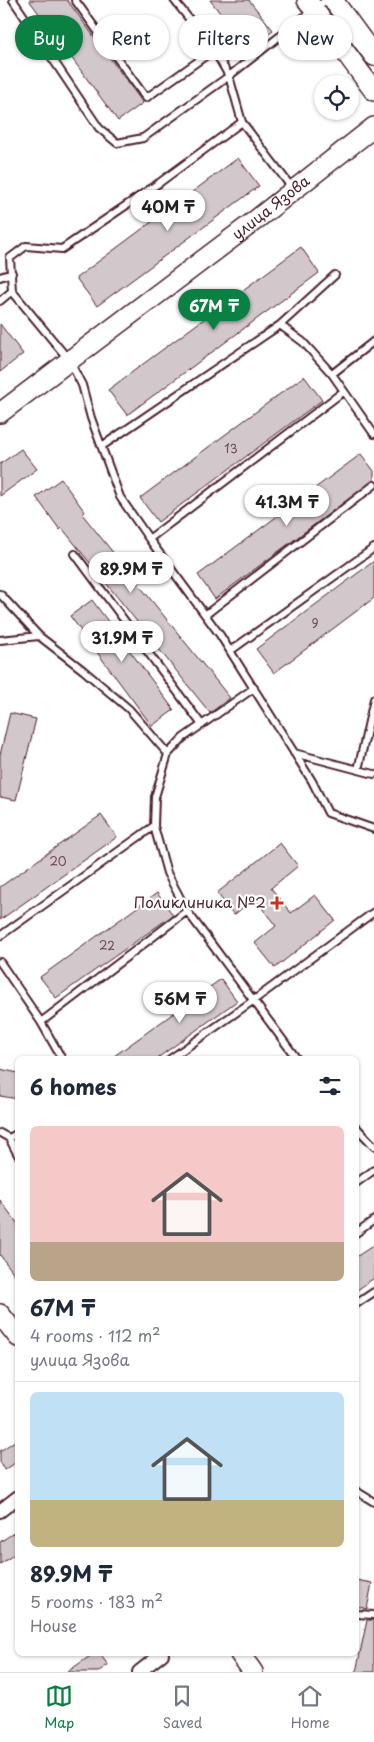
<!DOCTYPE html>
<html lang="en">
<head>
<meta charset="utf-8">
<style>
  :root { --surface:#fff; --page:#f6f6f7; --text:#1f2937; --muted:#747a83; --line:#e0e1e3; --accent:#0b8043 }
  body { margin:0; font-family:"Playpen Sans",sans-serif; background:var(--page); color:var(--text); height:100vh; display:flex; flex-direction:column; font-size:19px; white-space:nowrap }
  * { box-sizing:border-box; margin:0 }
  p { font-size:16px; color:var(--muted) }
  .icon { flex:none; width:28px; height:28px; fill:none; stroke:currentColor; stroke-width:2; stroke-linecap:round; stroke-linejoin:round }
  .map { position:relative; flex:1; overflow:hidden }
  .panel { position:absolute; left:15px; top:1056px; width:344px; height:600px; display:flex; flex-direction:column; background:var(--surface); border-radius:8px; box-shadow:0 1px 4px #0004 }
  .panel>* { flex:none }
  .top-card { position:absolute; left:15px; top:15px; width:345px; height:45px; display:flex; gap:10px }
  .tools { position:absolute; left:314px; top:75px; display:grid; gap:10px }
  .tools a { display:grid; place-items:center; width:45px; height:45px; border-radius:50%; background:var(--surface); box-shadow:0 1px 4px #0004; font-size:25px }
  .price { position:absolute; translate:-50% -42px; padding:0 11px; border-radius:18px; background:#fff; color:#222; font-size:16px; line-height:32px; filter:drop-shadow(0 1px 2px #0008) }
  .price::after { content:''; position:absolute; left:50%; top:30px; width:15px; height:11px; margin-left:-8px; background:inherit; clip-path:polygon(0 0,100% 0,50% 100%) }
  .price.selected { background:var(--accent); color:#fff }
  ul { padding:0; list-style:none }
  li { display:grid; align-content:center; gap:10px; height:265px; padding:0 15px }
  li+li { border-top:1px solid var(--line) }
  li span { display:grid; place-items:center; height:155px; border-radius:8px; color:#555 }
  li>.icon { margin-inline-start:auto }
  span .icon { width:90px; height:90px; fill:#fffc; stroke-width:1 }
  li b { font-size:21px }
  h2 { display:flex; justify-content:space-between; align-items:center; height:60px; padding:0 15px; font-size:21px }
  .tag { padding:0 18px; border-radius:22px; background:var(--surface); box-shadow:0 1px 4px #0004; font-size:18px; line-height:45px }
  .tag.selected { background:var(--accent); color:#fff }
  .dock { display:flex; justify-content:space-around; align-items:center; height:70px; border-top:1px solid var(--line); background:var(--surface); font-size:14px; color:var(--muted) }
  .dock a { display:grid; justify-items:center; gap:2px }
  .dock .selected { color:var(--accent) }
  .map>svg:first-child { display:block }
</style>
</head>
<body>
<div class="map">
<svg width="374" height="1672" viewBox="0 0 374 1672">
  <rect width="100%" height="100%" fill="#fff"/>
  <filter id="ink" filterUnits="userSpaceOnUse"><feTurbulence type="fractalNoise" baseFrequency=".02" numOctaves="2"/><feDisplacementMap in="SourceGraphic" scale="10" xChannelSelector="R" yChannelSelector="G"/><feConvolveMatrix kernelMatrix="1 2 1 2 8 2 1 2 1" color-interpolation-filters="sRGB"/></filter>
  <g filter="url(#ink)">
    <!-- building -->
    <path fill="#d2c7cb" stroke="#4a1f2b" d="M29,0H67L143,103L118,121Z
      M210,0H249L273,30L248,49Z
      M238,158L259,186L97,306L76,278Z
      M301,247L319,273L127,415L108,390Z
      M0,324L23,354L0,372Z
      M304,376L322,400L158,522L140,498Z
      M21,449L37,469L0,496V464Z
      M361,454L374,471V480L215,599L198,575Z
      M61,479L85,512L82,514L230,698L210,713L62,528L60,530L36,497Z
      M374,561V598L274,673L256,649Z
      M92,600L174,710L152,726L70,616Z
      M10,713L36,719L16,800L0,797V755Z
      M101,815L117,837L0,920V887Z
      M280,843L298,866L271,888L291,913L315,895L335,920L275,968L255,943L276,926L254,898L234,915L217,893Z
      M157,893L173,915L56,998L40,977Z
      M221,979L237,1001L156,1059H110Z
      M0,1069L18,1073V1099L0,1096Z
      M0,1200L18,1224V1279L0,1255Z
      M374,1245V1278L356,1291V1257Z
      M18,1439V1461L5,1470L0,1462V1451Z
      M18,1530V1552L0,1564V1542Z
      M356,1580L372,1583L367,1609L356,1606Z
      M367,1620H374V1672H356Z
      M93,1654H100L108,1665L98,1672H67Z"/>
    <g fill="none" stroke-linecap="round" stroke-linejoin="round">
      <!-- lane casing -->
      <g stroke="#4a1f2b" stroke-width="10">
        <path id="lane" d="M13,0L99,128L117,143L143,138L229,76L242,122
          M75,0L146,98L214,50L174,0
          M214,50L229,76L326,0
          M0,277L12,273
          M12,291L10,258L26,246L62,249L159,183L242,122L292,188
          M0,301L12,291L69,360L82,385L91,418L120,497L149,539L220,635L312,781L328,813L374,829
          M280,325L335,275
          M332,374L374,341
          M102,446L280,325L303,342L332,374L374,434
          M149,539L344,391
          M75,554L202,725
          M0,594L39,636
          M205,615L374,485
          M0,640L39,636L83,670L129,709L168,754
          M230,651L374,548
          M254,688L183,738L168,754L155,797L154,826L167,873L187,911L297,1059
          M294,753L374,774
          M358,770L374,699
          M0,936L154,826
          M0,962L41,1022L62,1059
          M41,1022L187,911
          M170,1059L254,1000L374,912
          M356,1127L374,1146
          M0,1133L9,1138L18,1155
          M9,1138L18,1133
          M356,1183L374,1170
          M356,1233L374,1220
          M356,1304L374,1292
          M356,1491L374,1502
          M356,1614L374,1615"/>
      </g>
      <!-- street casing -->
      <g stroke="#4a1f2b" stroke-width="16">
        <path id="street" d="M0,1511L18,1497
          M139,1672L162,1654"/>
      </g>
      <!-- secondary casing -->
      <g stroke="#4a1f2b" stroke-width="22">
        <g id="secondary">
          <path d="M307,0L374,91"/>
          <path d="M333,0L374,56"/>
          <path id="s1" d="M0,413L248,226L374,127"/>
          <path d="M0,1314L18,1337"/>
          <path d="M240,1654L253,1672"/>
        </g>
      </g>
      <!-- lane -->
      <use href="#lane" stroke="#fff" stroke-width="6"/>
      <!-- street -->
      <use href="#street" stroke="#fff" stroke-width="12"/>
      <!-- secondary -->
      <use href="#secondary" stroke="#fff" stroke-width="19"/>
    </g>
  </g>
  <!-- markers -->
  <path fill="#c8321e" stroke="#fff" stroke-width="2" d="M274.5 895.5h5v5h5v5h-5v5h-5v-5h-5v-5h5z"/>
  <g text-anchor="middle" stroke-width="4.5" stroke-linejoin="round" paint-order="stroke">
    <!-- number labels -->
    <g font-size="12" fill="#6c4953">
      <text x="231" y="453">13</text>
      <text x="315" y="628">9</text>
      <text x="58" y="866">20</text>
      <text x="107" y="950">22</text>
    </g>
    <!-- street labels -->
    <g font-size="15" fill="#4a1f2b" stroke="#fff">
      <text dy="5" stroke="none"><textPath href="#s1" startOffset="340">улица Язова</textPath></text>
    </g>
    <!-- poi labels -->
    <g font-size="15" fill="#4a1f2b" stroke="#fff" text-anchor="end">
      <text x="266" y="908">Поликлиника №2</text>
    </g>
  </g>
</svg>
<div class="tools">
<a><svg class="icon" aria-label="locate" viewBox="0 0 24 24"><circle cx="12" cy="12" r="6"/><path d="M12 2v4M12 18v4M2 12h4M18 12h4"/></svg></a>
</div>
<b class="price" style="left:168px;top:232px">40M ₸</b>
<b class="price selected" style="left:214px;top:331px">67M ₸</b>
<b class="price" style="left:287px;top:527px">41.3M ₸</b>
<b class="price" style="left:131px;top:594px">89.9M ₸</b>
<b class="price" style="left:122px;top:663px">31.9M ₸</b>
<b class="price" style="left:180px;top:1024px">56M ₸</b>
<div class="top-card">
<a class="tag selected">Buy</a>
<a class="tag">Rent</a>
<a class="tag">Filters</a>
<a class="tag">New</a>
</div>
<section class="panel">
<h2>6 homes<svg class="icon" aria-label="filters" viewBox="0 0 24 24"><path d="M4 7h16M4 17h16"/><circle cx="9" cy="7" r="2"/><circle cx="15" cy="17" r="2"/></svg></h2>
<ul>
<li><span style="background:linear-gradient(#f6c9c9 75%,#b9a48a 0)"><svg class="icon" aria-label="home" viewBox="0 0 24 24"><path d="M3 11l9-7 9 7M6 9v11h12V9"/></svg></span><div><b>67M ₸</b><p>4 rooms · 112 m²</p><p>улица Язова</p></div></li>
<li><span style="background:linear-gradient(#bfe0f5 70%,#c2b280 0)"><svg class="icon" aria-label="home" viewBox="0 0 24 24"><path d="M3 11l9-7 9 7M6 9v11h12V9"/></svg></span><div><b>89.9M ₸</b><p>5 rooms · 183 m²</p><p>House</p></div></li>
</ul>
</section>
</div>
<nav class="dock">
<a class="selected"><svg class="icon" aria-label="map" viewBox="0 0 24 24"><path d="M3 6l6-2 6 2 6-2v14l-6 2-6-2-6 2zM9 4v14M15 6v14"/></svg>Map</a>
<a><svg class="icon" aria-label="saved" viewBox="0 0 24 24"><path d="M7 4h10v16l-5-4-5 4z"/></svg>Saved</a>
<a><svg class="icon" aria-label="home" viewBox="0 0 24 24"><path d="M3 11l9-7 9 7M6 9v11h12V9"/></svg>Home</a>
</nav>
</body>
</html>
